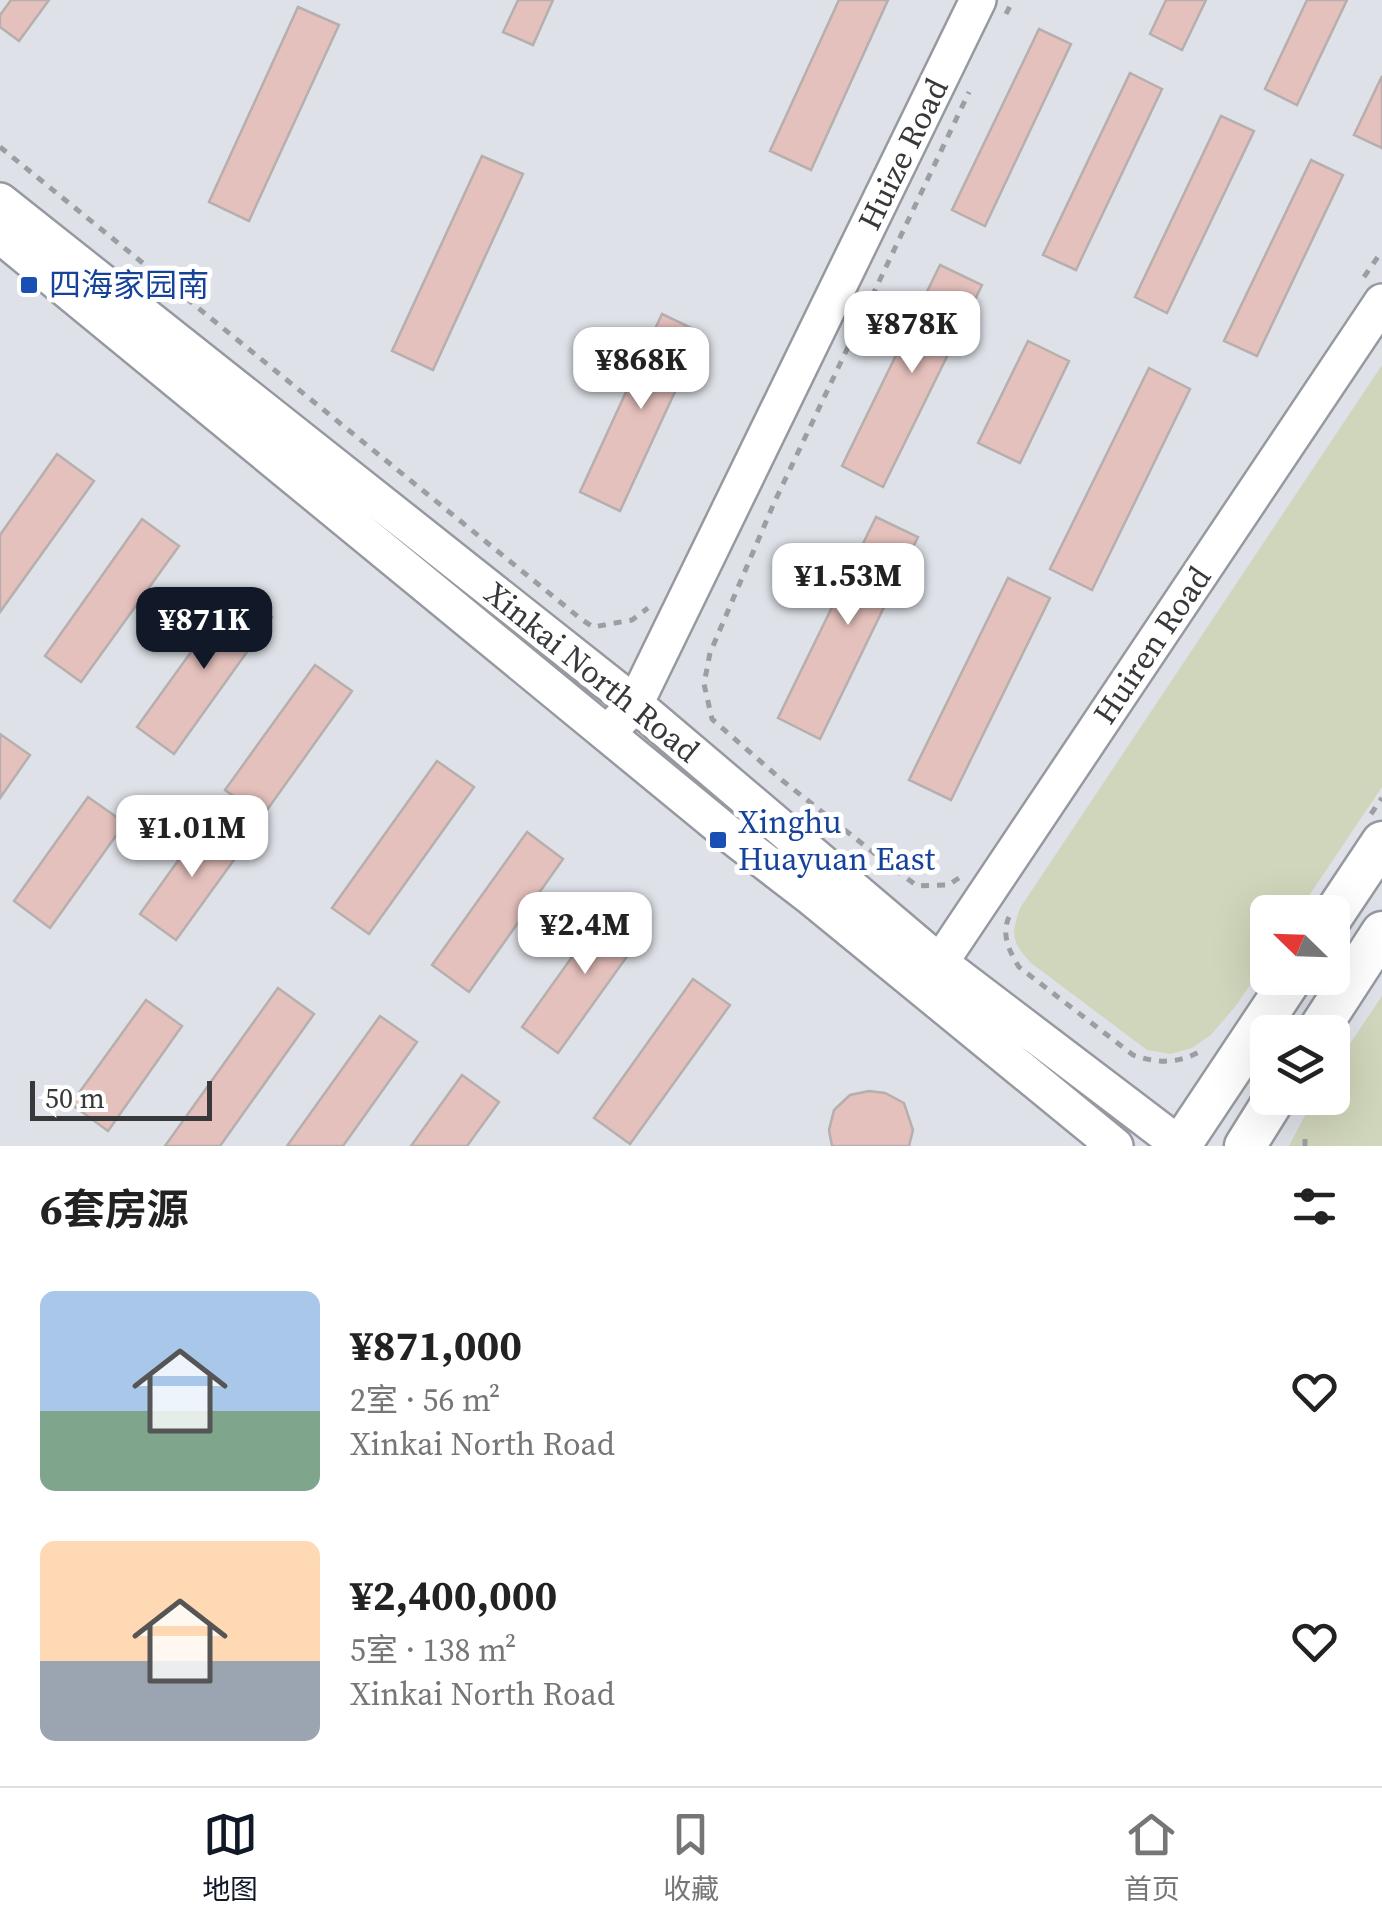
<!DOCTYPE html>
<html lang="zh">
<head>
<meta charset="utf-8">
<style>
  :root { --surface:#fff; --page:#f6f6f6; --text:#222; --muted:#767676; --line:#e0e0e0; --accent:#111827 }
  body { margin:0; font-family:"Source Serif 4","Noto Sans SC",serif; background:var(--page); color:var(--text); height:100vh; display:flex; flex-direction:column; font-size:38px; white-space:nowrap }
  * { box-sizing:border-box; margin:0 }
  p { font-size:32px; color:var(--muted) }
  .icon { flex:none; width:55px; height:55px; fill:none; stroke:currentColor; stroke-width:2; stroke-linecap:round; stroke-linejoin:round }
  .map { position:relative; height:1146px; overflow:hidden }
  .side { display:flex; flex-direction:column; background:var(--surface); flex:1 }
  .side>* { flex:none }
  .needle { width:65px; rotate:293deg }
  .fabs { position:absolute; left:1250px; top:895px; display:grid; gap:20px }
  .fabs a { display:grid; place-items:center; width:100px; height:100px; border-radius:15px; background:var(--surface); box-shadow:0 10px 40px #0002; font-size:50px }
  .scale { position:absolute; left:30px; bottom:25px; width:182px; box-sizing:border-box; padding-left:10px; border:5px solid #36383a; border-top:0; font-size:28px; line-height:35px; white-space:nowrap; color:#36383a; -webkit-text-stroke:8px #fff; paint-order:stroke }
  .price { position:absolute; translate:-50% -85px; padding:0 22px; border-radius:20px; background:#fff; color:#222; font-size:32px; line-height:65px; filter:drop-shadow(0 2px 5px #0008) }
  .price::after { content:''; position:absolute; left:50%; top:60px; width:30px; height:22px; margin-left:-15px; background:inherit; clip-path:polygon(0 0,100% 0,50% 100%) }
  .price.on { background:var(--accent); color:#fff }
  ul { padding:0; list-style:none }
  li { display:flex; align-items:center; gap:30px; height:250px; padding:0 40px }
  li span { display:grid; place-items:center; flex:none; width:280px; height:200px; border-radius:15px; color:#555 }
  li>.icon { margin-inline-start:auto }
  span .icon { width:120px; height:120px; fill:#fffc; stroke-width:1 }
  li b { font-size:42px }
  h2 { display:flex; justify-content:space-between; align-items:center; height:120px; padding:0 40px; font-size:42px }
  .tabs { display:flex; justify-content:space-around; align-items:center; height:140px; border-top:2px solid var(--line); background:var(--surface); font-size:28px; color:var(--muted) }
  .tabs a { display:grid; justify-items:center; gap:5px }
  .tabs .on { color:var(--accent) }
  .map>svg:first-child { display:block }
</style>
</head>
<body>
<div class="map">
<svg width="1382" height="1146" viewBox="0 0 1382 1146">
  <rect width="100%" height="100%" fill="#dee2e8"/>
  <!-- green -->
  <path fill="#d0d6bb" d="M1382,365V787L1298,912H1268L1267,959L1238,1003L1211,1035L1192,1048L1171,1054L1147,1050L1031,963C1011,941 1011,935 1020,908Z
    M1382,996V1146H1289L1314,1098H1332L1333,1069Z"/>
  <!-- building -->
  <path fill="#e5c1bd" stroke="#b7afae" stroke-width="2.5" d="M11,0H49L19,41L0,27V15Z
    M518,0H553L533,45L503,32Z
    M839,0H888L811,170L770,151Z
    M1166,0H1206L1182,50L1150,34Z
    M1307,0H1347L1297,105L1265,89Z
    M298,7L339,25L249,221L209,202Z
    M1039,29L1071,44L985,226L952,210Z
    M1130,73L1162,89L1076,270L1043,255Z
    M1382,76V148L1354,135Z
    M1221,116L1254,131L1167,313L1135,297Z
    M482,156L523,174L433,370L392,351Z
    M1311,160L1343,175L1257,356L1224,341Z
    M940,265L982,285L883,487L842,466Z
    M662,314L702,333L620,511L580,492Z
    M1028,341L1069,361L1020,463L978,443Z
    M1149,368L1190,389L1092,590L1050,569Z
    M57,454L94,481L0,612V535Z
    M876,517L918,537L820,739L778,718Z
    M142,519L179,546L81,682L45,656Z
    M1008,578L1050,598L951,800L909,780Z
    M235,591L272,617L174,754L137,727Z
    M315,665L352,691L262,817L225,790Z
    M0,734L30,755L0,798Z
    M437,761L474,787L369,934L332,908Z
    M88,797L125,823L50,928L14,901Z
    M207,820L244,846L176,940L140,914Z
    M527,832L563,859L469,992L432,965Z
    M612,901L648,927L558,1053L522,1027Z
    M693,979L730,1005L630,1144L594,1118Z
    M278,988L314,1014L220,1146H165Z
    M146,1000L182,1026L108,1131L71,1104Z
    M380,1016L417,1042L343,1146H287Z
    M462,1075L499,1102L467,1146H411Z
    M869,1091L885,1093L904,1103L913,1130L909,1146H832L829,1130L834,1110L850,1095Z"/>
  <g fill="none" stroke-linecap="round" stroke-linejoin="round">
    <!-- secondary casing -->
    <g stroke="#969aa0" stroke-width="40">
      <path id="secondary" d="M0,201L635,704L939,962L1181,1146
        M0,235L724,830L812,898L1115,1146
        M618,722L635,704L978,0
        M929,979L1382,302"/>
    </g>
    <!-- primary casing -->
    <g stroke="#969aa0" stroke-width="45">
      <path id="primary" d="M1332,917L1382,842
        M1317,1032L1382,932
        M1180,1146L1292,978
        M1245,1146L1275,1098"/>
    </g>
    <!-- path -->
    <path stroke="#9b9ea2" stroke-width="5" stroke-dasharray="8 8" stroke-linecap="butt" d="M1006,14L1013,0
      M0,147L581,619L593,627L632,620L648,608
      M1364,277L1382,251
      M1371,814L1382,798
      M959,878L948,885L917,886L879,857L783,781L712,719L704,684L710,653L774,503L969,92
      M1009,917C1001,934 1009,951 1019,967L1133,1055C1159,1064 1180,1064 1204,1049
      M1305,1146V1139"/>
    <!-- secondary -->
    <use href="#secondary" stroke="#fff" stroke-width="35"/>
    <!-- primary -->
    <use href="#primary" stroke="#fff" stroke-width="40"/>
  </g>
  <!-- markers -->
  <g fill="#1a4fb4" stroke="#fff" stroke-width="4">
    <rect x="19" y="275" width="20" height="20" rx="5"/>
    <rect x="708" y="830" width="20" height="20" rx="5"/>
  </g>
  <g text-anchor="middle" stroke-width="10" stroke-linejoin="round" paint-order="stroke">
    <!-- street labels -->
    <g font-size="32" fill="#36383a" stroke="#fff">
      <text transform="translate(903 154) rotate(-64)" y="11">Huize Road</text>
      <text transform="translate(1152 645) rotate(-56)" y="11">Huiren Road</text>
      <text transform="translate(592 672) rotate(39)" y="11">Xinkai North Road</text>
    </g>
    <!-- transit labels -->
    <g font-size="32" fill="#164399" stroke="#fff" text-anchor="start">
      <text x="49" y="296">四海家园南</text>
      <text x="738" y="833">Xinghu<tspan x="738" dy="37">Huayuan East</tspan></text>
    </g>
  </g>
</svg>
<div class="fabs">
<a><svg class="needle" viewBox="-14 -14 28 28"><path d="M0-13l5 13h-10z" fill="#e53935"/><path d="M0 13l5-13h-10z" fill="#767676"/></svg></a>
<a><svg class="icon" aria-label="layers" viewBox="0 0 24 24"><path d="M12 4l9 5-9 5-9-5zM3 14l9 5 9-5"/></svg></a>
</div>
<div class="scale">50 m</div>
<b class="price" style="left:912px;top:376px">¥878K</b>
<b class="price" style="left:641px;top:412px">¥868K</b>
<b class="price" style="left:848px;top:628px">¥1.53M</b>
<b class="price on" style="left:204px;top:672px">¥871K</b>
<b class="price" style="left:192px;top:880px">¥1.01M</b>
<b class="price" style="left:585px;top:977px">¥2.4M</b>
</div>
<section class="side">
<h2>6套房源<svg class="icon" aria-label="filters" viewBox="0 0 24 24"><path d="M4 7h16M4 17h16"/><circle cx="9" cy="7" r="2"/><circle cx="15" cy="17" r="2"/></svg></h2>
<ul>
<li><span style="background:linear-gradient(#a9c7e8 60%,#7fa58c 0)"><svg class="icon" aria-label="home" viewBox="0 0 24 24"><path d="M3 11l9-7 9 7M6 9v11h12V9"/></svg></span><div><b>¥871,000</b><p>2室 · 56 m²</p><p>Xinkai North Road</p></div><svg class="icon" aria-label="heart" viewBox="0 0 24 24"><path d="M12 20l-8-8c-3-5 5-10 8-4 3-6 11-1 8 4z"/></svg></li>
<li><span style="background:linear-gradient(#ffd9b3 60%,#9aa5b1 0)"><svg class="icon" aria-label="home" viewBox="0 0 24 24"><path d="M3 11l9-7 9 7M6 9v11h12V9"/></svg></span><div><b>¥2,400,000</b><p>5室 · 138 m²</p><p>Xinkai North Road</p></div><svg class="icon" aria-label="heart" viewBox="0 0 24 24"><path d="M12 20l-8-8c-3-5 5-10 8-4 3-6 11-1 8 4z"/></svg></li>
</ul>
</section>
<nav class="tabs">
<a class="on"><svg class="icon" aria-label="map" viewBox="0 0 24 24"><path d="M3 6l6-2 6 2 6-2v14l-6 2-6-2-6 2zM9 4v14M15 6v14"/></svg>地图</a>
<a><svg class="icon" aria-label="saved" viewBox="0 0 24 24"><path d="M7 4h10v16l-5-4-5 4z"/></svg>收藏</a>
<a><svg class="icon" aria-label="home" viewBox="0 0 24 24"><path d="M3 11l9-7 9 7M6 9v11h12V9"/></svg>首页</a>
</nav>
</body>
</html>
